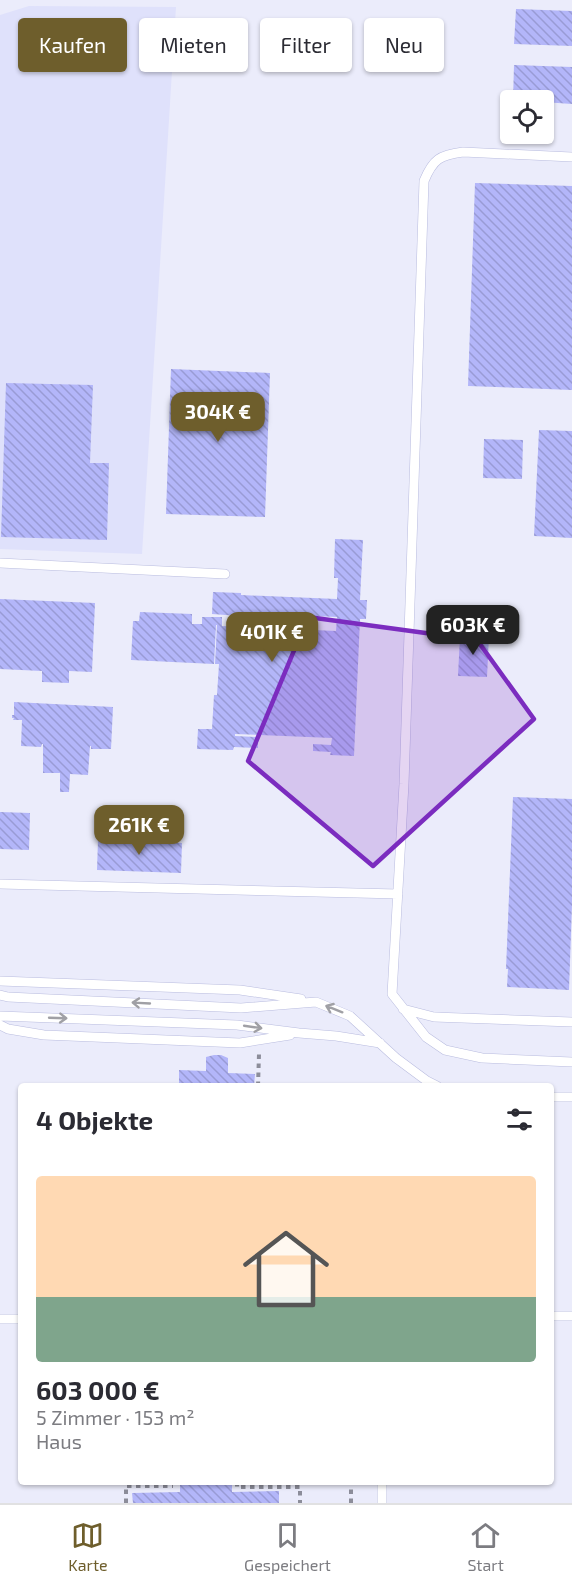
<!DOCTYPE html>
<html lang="de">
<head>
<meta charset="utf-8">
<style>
  :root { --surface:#fff; --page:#f7f7f7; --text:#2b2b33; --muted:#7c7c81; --line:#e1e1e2; --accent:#6e5e2c }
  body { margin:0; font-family:"Exo 2",sans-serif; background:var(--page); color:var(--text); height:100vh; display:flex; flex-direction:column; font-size:22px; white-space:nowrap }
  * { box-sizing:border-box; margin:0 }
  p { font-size:20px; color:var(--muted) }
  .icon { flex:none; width:33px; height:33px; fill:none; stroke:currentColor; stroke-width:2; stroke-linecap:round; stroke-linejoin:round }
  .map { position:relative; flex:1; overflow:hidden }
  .details { position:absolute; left:18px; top:1083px; width:536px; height:402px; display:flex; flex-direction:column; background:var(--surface); border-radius:6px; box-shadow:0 2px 4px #0004 }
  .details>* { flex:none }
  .top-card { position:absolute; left:18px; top:18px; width:537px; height:54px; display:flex; gap:12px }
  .tools { position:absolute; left:500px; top:90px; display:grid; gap:12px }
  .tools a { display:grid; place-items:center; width:54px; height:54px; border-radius:6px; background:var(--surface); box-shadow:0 2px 4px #0004; font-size:30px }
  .price { position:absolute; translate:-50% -51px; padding:0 14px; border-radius:12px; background:var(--accent); color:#fff; font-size:20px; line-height:39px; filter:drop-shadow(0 2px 3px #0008) }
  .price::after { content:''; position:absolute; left:50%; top:36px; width:18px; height:14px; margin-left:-9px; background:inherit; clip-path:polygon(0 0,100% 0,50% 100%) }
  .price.current { background:#222; color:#fff }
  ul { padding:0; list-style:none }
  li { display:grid; align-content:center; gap:12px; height:318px; padding:0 18px }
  li span { display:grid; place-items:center; height:186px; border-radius:6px; color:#555 }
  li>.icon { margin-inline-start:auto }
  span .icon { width:108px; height:108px; fill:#fffc; stroke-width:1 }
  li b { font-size:26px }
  h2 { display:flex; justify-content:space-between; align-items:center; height:72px; padding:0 18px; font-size:26px }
  .chip { padding:0 21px; border-radius:6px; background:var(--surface); box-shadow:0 2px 4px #0004; font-size:21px; line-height:54px }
  .chip.current { background:var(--accent); color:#fff }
  .tab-bar { display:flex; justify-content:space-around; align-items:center; height:84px; border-top:2px solid var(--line); background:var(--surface); font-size:16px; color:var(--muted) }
  .tab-bar a { display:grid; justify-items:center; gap:3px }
  .tab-bar .current { color:var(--accent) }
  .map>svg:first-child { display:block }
</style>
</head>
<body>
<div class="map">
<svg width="572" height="1503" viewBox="0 0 572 1503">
  <defs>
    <pattern id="building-back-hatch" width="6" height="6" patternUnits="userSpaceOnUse" patternTransform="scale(1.5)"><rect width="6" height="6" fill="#b3b6f9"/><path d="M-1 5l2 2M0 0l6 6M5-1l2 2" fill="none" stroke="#999bd5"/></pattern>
  </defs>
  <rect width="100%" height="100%" fill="#ebecfb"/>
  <!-- built -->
  <path fill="#dfe1fb" d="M29,6L176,7L142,554L0,549V15Z"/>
  <!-- building -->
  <path fill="url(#building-back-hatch)" d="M516,9L572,11V46L514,44Z
    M514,65L572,67V104L543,102V100H513Z
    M475,183L572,186V390L468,386Z
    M171,369L270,373L265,517L166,514Z
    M6,383L93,385L90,463H109L107,540L1,537Z
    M539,430L572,431V538L534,536Z
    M484,439L523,440L522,479L483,478Z
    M335,539L363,540L360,600H367L366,619H360L354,756L330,755L331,752L313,751V744L331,745L332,738L235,734V736L258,737V748L234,747L233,750L197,749L198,729H212L214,695H217L219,664H215L217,625H216L214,664L131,660L133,621H139L140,612L192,614V624H202V617H222V626L336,631L337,617L240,613V616L212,614L213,592L241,593V595L337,599L338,578H334Z
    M0,599L95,603L92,672L69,671V683L42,682V671L0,669Z
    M460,636L489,637L487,677L458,676Z
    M14,702L113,707L111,749H91V746H90L88,775L70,774L69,792H60V773H43V744H42L41,747L21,746L22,720H13L14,718H12V715H14Z
    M513,797L572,799V905L569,990L507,987L508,969H506Z
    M0,812L30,813L29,850L0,849Z
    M98,840L182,843L181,873L97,870Z
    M214,1055H221L228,1058V1073L255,1074L254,1086H179V1070L206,1071V1057Z
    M180,1482H232V1492L279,1491V1503H133L132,1493L180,1492Z"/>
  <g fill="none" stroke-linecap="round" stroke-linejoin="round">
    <!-- lane casing -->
    <g stroke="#b9bcdf" stroke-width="10">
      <path id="lane" d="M572,157L463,152C440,155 433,159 424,181L404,784L392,994L426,1037L445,1050L482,1058L572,1062
        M0,563L225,574
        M0,884L398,894
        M0,981L240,990L301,999
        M0,995L8,997L241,1008L316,1002L350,1016L396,1058L427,1081L437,1086
        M403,1009L434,1017L572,1022
        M0,1016L237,1025L299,1033L336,1036L380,1043
        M0,1025L8,1029L44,1035L240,1043L290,1035
        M550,1097H572
        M550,1316H572
        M0,1319H21
        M382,1482V1503"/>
    </g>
    <!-- path -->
    <path stroke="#8c8d9a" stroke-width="4" stroke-dasharray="4.5 4.5" stroke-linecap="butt" d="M258,1086L259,1054
      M237,1482V1487H300V1503
      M126,1503V1486H173
      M351,1503V1482"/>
    <!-- lane -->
    <use href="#lane" stroke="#fff" stroke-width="9"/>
  </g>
  <!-- one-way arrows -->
  <defs><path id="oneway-shaft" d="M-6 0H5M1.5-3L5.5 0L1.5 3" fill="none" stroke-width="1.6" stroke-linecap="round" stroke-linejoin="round" transform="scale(1.5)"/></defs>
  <g stroke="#a0a0a5">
    <use href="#oneway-shaft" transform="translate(141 1003) rotate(-177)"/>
    <use href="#oneway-shaft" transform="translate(334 1009) rotate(-158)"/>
    <use href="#oneway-shaft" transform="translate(58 1018) rotate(2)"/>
    <use href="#oneway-shaft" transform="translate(253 1027) rotate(8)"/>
  </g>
  <!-- marked area -->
  <path fill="#7b2cbf" fill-opacity="0.2" stroke="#7b2cbf" stroke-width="4.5" stroke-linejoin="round" d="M308,617L477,640L534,719L373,866L248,761Z"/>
</svg>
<div class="tools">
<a><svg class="icon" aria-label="locate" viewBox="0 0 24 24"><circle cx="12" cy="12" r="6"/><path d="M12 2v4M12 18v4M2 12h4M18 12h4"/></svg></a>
</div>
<b class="price" style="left:218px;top:443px">304K €</b>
<b class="price current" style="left:473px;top:656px">603K €</b>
<b class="price" style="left:272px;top:663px">401K €</b>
<b class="price" style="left:139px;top:856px">261K €</b>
<div class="top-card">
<a class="chip current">Kaufen</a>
<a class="chip">Mieten</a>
<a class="chip">Filter</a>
<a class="chip">Neu</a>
</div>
<section class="details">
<h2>4 Objekte<svg class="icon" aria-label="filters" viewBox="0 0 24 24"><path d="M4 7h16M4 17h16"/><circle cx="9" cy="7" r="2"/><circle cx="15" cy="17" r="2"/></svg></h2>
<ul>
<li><span style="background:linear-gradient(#ffd9b3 65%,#7fa58c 0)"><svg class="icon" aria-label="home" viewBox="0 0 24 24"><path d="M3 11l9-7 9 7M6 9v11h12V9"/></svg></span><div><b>603 000 €</b><p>5 Zimmer · 153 m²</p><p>Haus</p></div></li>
</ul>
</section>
</div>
<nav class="tab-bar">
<a class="current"><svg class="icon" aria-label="map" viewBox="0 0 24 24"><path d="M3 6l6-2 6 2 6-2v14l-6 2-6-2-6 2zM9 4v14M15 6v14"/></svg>Karte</a>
<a><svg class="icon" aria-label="saved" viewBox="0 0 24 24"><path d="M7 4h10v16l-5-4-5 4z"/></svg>Gespeichert</a>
<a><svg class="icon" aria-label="home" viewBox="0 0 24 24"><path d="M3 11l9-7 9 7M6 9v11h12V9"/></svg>Start</a>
</nav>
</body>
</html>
